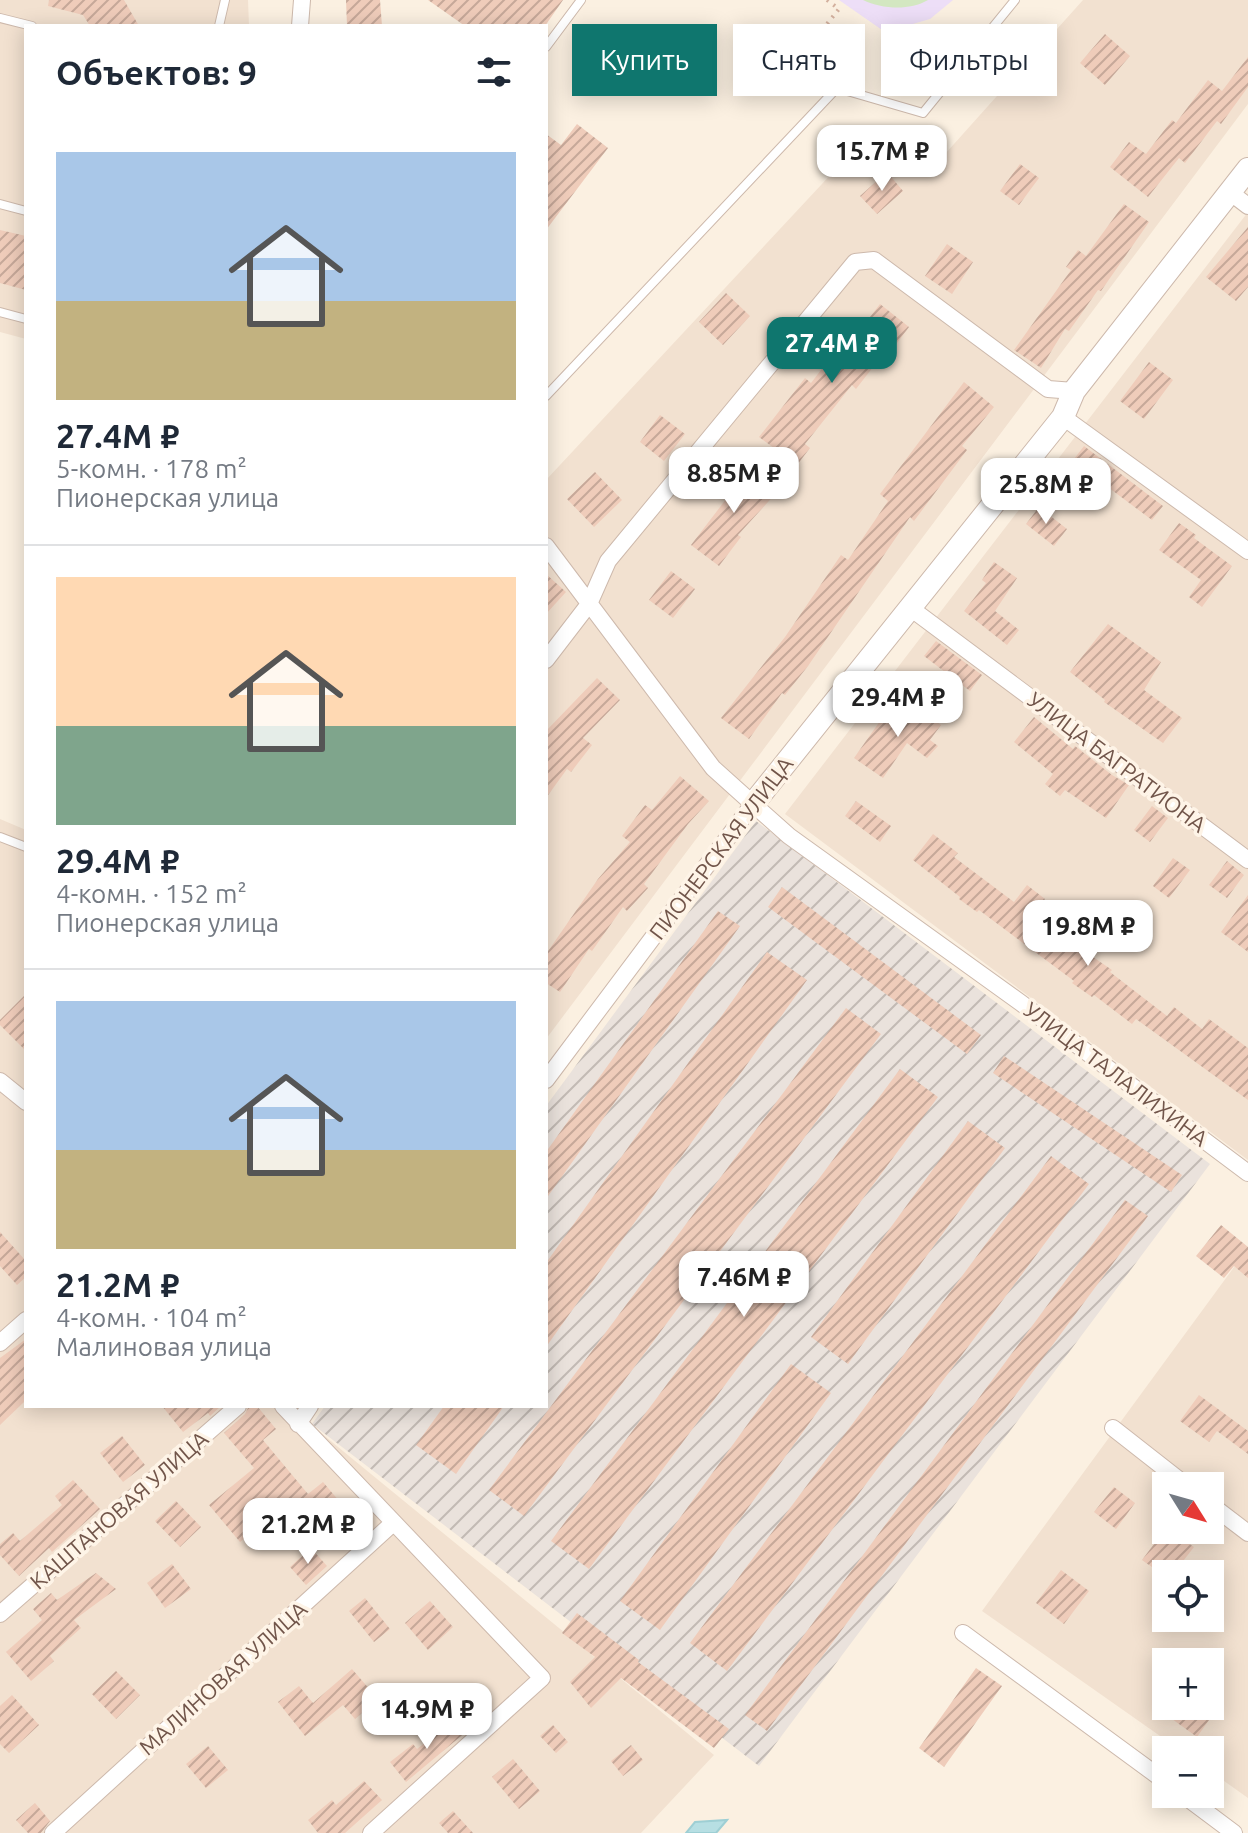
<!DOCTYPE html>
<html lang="ru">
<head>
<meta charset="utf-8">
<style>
  :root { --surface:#fff; --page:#f2f2f3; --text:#1f2937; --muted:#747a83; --line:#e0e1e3; --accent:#0f766e }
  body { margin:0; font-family:Ubuntu,sans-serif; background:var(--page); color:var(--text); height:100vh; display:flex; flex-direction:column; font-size:30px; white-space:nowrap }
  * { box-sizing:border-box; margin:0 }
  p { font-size:26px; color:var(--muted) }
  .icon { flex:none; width:44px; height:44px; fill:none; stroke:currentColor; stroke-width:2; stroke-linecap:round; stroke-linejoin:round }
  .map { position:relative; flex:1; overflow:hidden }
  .drawer { position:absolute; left:24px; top:24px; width:524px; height:1384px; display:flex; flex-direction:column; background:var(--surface); border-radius:0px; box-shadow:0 4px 20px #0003 }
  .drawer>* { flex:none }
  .banner { position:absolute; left:572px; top:24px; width:556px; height:72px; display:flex; gap:16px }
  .needle { width:52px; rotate:127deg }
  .buttons { position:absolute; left:1152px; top:1472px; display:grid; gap:16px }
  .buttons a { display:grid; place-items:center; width:72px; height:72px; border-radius:0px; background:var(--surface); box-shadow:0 4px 20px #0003; font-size:40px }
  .price { position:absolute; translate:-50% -68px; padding:0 18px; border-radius:16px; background:#fff; color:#222; font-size:26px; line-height:52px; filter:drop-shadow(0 2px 4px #0008) }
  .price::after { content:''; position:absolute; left:50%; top:48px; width:24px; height:18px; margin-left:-12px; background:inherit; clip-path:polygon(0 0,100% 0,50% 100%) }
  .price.selected { background:var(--accent); color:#fff }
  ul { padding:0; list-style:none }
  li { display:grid; align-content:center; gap:16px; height:424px; padding:0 32px }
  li+li { border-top:2px solid var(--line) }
  li span { display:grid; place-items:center; height:248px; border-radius:0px; color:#555 }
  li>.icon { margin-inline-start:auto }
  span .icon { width:144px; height:144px; fill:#fffc; stroke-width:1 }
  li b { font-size:34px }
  h2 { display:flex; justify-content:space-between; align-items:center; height:96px; padding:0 32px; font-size:34px }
  .tag { padding:0 28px; border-radius:0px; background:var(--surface); box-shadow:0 4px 20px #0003; font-size:28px; line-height:72px }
  .tag.selected { background:var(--accent); color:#fff }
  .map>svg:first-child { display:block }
</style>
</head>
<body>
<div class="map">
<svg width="1248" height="1833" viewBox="0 0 1248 1833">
  <defs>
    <pattern id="industrial-furrows" width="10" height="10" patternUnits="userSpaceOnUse" patternTransform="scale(2)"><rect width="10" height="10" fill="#eae2dc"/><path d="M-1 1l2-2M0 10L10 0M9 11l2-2" fill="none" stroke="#c2bab4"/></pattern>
    <pattern id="building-hatch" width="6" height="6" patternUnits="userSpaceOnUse" patternTransform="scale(2)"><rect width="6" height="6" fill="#efccba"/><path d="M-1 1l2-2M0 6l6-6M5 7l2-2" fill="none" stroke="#c6a899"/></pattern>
  </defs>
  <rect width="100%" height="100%" fill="#fbf0e1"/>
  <!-- residential -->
  <path fill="#f2e1d0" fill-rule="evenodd" d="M0,0H248L249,26H26V339L0,332Z
    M1083,0H1248V104L546,1039V480L835,170L937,163Z
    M1248,212V1160L785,814Z
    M0,819L26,830V1406H288L714,1755L641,1833H0Z
    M1248,1248V1798L1210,1771V1750H1180L982,1611ZM1166,1486H1210V1530H1166ZM1166,1574H1210V1618H1166ZM1166,1662H1210V1706H1166Z"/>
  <!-- industrial -->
  <path fill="url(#industrial-furrows)" d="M756,821L1210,1164L759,1766L312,1424L325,1406H546V1106Z"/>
  <!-- education -->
  <path fill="#eddef7" d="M839,0H953L930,19L885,32Z"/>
  <!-- park -->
  <path fill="#d3e7c1" d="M863,0H928C909,11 882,9 863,0Z"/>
  <!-- water -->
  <path fill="#b7dfe3" stroke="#9ecfd4" stroke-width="2" d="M727,1820L716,1833H686L695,1822Z"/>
  <!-- building -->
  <path fill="url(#building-hatch)" d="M49,0H124L139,26H90L83,15L48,6Z
    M346,0H380L382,26H347Z
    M428,0H563L545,26H465Z
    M1105,34L1130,56L1105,85L1080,63Z
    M1248,57V87L1221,124L1217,121L1185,163L1179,158L1148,197L1110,167L1129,142L1146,154L1172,120L1176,123L1208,80L1222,91Z
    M577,124L608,148L546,230V134L561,145Z
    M1020,164L1039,178L1019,205L1000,191Z
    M887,172L903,191L877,214L860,196Z
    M1124,204L1149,222L1101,291L1098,290L1069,331L1065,329L1041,368L1014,350L1071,270L1066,267L1078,250L1086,256Z
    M1248,227V287L1236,301L1206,277Z
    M0,230L26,236V290L0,283Z
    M947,244L973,262L952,294L925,276Z
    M726,293L750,316L723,345L699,322Z
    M880,304L909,327L891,351L887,349L856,389L852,385L805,444L810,448L797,465L759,437L805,378L811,383L844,340L849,344Z
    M1149,362L1173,380L1144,419L1120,401Z
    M964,382L994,407L962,446L967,450L914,521L910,517L808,666L785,695L782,693L749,739L721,718L785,637L841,555L848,560L888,501L880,494Z
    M660,415L685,434L664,461L640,442Z
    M1084,446L1163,506L1152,520L1101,482L1099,485L1071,463Z
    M748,465L777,492L738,535L741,537L719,566L691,545L730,494L725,490Z
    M595,472L622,500L594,527L567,499Z
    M1039,507L1067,529L1054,546L1026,524Z
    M1179,523L1196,535L1194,538L1232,566L1202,607L1189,597L1201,580L1159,550Z
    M994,562L1017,578L995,611L1019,630L1007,645L964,611L986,583L982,580Z
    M671,571L695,589L673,618L649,600Z
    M546,574L566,592L546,614Z
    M1108,624L1161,662L1144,690L1182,718L1163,743L1104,702L1105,700L1070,672Z
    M936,641L982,675L970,691L924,656Z
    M597,678L620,700L583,738L592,745L571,772L567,769L546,798V731Z
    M892,704L908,716L916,705L941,725L930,740L938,746L927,758L907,743L883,778L854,758Z
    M1034,717L1073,749L1075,746L1112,775L1129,785L1106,818L1065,790L1060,796L1045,784L1053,774L1014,742Z
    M680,776L709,801L688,824L644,884L648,888L627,911L623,907L592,951L589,949L560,992L546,983V954L598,879L630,842L622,836L645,805L652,810Z
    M856,801L891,826L880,842L845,816Z
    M1152,806L1168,818L1150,842L1134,830Z
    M933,834L958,853L954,857L1014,902L1027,885L1045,899L1033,916L1112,970L1110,972L1167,1016L1174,1007L1202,1029L1209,1019L1248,1048V1100L1136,1019L1132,1024L1094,995L1092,997L1072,983L1074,981L979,910L977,912L959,899L960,897L913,860Z
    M1173,858L1190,870L1169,898L1153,886Z
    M1227,861L1244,875L1227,898L1209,885Z
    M782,887L981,1035L967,1054L768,907Z
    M1248,895V952L1221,932Z
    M718,911L740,926L546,1199V1152Z
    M767,952L807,980L546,1347V1263Z
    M26,994V1051L0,1025V1020Z
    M846,1008L881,1034L524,1516L489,1490Z
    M1004,1056L1182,1175L1171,1192L993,1073Z
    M900,1069L938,1097L589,1569L551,1541Z
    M968,1121L1005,1148L848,1364L811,1337Z
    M1051,1156L1089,1184L727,1671L690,1643Z
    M1125,1200L1148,1216L767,1731L745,1715Z
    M1221,1225L1248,1247V1278L1234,1266L1224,1278L1196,1256Z
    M0,1232L26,1261V1277L17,1285L0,1266Z
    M26,1339V1400L0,1425V1358Z
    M791,1364L831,1393L660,1630L620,1601Z
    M1199,1395L1248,1431V1454L1217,1431L1209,1442L1180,1421Z
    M162,1406H221L210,1416L208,1413L183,1432Z
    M249,1406H257L276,1429L263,1440L308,1494L323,1482L345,1508L316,1532L291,1501L240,1542L209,1505L254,1468L224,1433L245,1414Z
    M444,1406H504L456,1474L416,1445Z
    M122,1436L145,1465L123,1482L100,1453Z
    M73,1480L100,1509L52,1552L49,1548L19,1576L0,1555V1544L13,1533L20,1541L62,1505L55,1496Z
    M1114,1487L1135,1503L1116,1529L1094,1512Z
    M176,1501L201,1527L180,1547L155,1521Z
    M1166,1528L1194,1547L1173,1574H1166V1577L1142,1560Z
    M311,1548L327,1566L306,1585L290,1567Z
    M172,1564L191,1589L165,1608L147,1583Z
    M1061,1570L1089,1591L1064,1624L1036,1603Z
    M96,1573L116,1589L74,1620L81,1628L50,1656L54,1661L31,1681L6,1652L42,1620L33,1609L51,1593L57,1600Z
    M365,1598L390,1629L374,1642L349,1611Z
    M430,1601L453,1627L428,1650L405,1623Z
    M577,1613L639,1660L638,1662L729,1729L714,1748L621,1678L591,1708L570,1682L595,1657L562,1633Z
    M976,1668L1002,1686L944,1767L919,1748Z
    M352,1669L378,1699L355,1719L343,1705L305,1736L278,1702L299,1686L313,1703Z
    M116,1671L140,1695L116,1719L92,1694Z
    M12,1695L39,1725L9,1753L0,1744V1706Z
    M1154,1706H1205L1214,1713L1197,1737Z
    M457,1718L467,1731L406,1782L390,1762L413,1744L417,1749Z
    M553,1725L568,1742L556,1753L540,1736Z
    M631,1745L643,1760L623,1776L611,1761Z
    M208,1746L228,1770L206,1788L186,1764Z
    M513,1759L540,1791L519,1809L492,1777Z
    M364,1781L382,1800L345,1833H318L308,1820L332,1800L336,1805Z
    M35,1803L50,1821L41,1833H28L16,1820Z
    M453,1811L473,1833H448L439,1823Z"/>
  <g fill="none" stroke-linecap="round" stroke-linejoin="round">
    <!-- service casing -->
    <g stroke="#cdb9ac" stroke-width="10">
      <path id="service" d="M0,18L32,26
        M219,26L225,0
        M546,47L581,0
        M0,204L26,211
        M0,312L26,319
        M546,396L837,88L923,113L1015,0
        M0,837L26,847"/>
    </g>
    <!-- minor casing -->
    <g stroke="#cdb9ac" stroke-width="18">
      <path id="minor" d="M300,26L302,0
        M1231,193L1248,206
        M1063,417L1248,551
        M546,546L713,768L753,804L789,836L1021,1003L1248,1173
        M909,607L1248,860
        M546,660L589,604L608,561L855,262L874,260L1048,389L1074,391
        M546,1080L753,804
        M0,1081L26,1102
        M0,1343L26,1320
        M283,1406L542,1678L371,1833
        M298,1424L310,1406
        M1113,1428L1187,1486
        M1210,1504L1248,1533
        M0,1614L238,1406
        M963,1633L1166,1782
        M1182,1794L1234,1833
        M53,1833L393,1523"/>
    </g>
    <!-- tertiary casing -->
    <g stroke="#cdb9ac" stroke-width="24">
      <path id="tertiary" d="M753,804L1063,417L1074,391L1248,169"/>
    </g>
    <!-- path -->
    <path stroke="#d3b09e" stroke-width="4" stroke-dasharray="2 6" stroke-linecap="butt" d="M827,0L839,9L823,29L833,39L836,74"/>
    <!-- service -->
    <use href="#service" stroke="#fff" stroke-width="8"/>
    <!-- minor -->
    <use href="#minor" stroke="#fff" stroke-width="16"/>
    <!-- tertiary -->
    <use href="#tertiary" stroke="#fff" stroke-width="22"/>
  </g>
  <g text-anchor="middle" stroke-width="7" stroke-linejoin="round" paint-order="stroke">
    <!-- street labels -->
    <g font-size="22" fill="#71554a" stroke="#fef4e7">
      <text transform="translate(1117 762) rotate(37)" y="8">УЛИЦА БАГРАТИОНА</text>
      <text transform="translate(721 848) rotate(-53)" y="8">ПИОНЕРСКАЯ УЛИЦА</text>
      <text transform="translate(1116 1074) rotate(37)" y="8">УЛИЦА ТАЛАЛИХИНА</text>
      <text transform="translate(119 1510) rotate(-41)" y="8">КАШТАНОВАЯ УЛИЦА</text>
      <text transform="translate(223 1678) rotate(-42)" y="8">МАЛИНОВАЯ УЛИЦА</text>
    </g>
  </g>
</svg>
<div class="buttons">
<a><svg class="needle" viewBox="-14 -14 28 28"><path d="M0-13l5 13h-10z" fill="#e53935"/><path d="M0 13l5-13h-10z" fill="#747a83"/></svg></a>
<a><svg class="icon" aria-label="locate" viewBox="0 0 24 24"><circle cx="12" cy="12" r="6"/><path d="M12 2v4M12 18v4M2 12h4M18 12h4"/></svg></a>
<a>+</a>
<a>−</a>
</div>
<b class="price" style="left:882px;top:193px">15.7M ₽</b>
<b class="price selected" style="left:832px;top:385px">27.4M ₽</b>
<b class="price" style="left:734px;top:515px">8.85M ₽</b>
<b class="price" style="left:1046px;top:526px">25.8M ₽</b>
<b class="price" style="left:898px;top:739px">29.4M ₽</b>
<b class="price" style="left:1088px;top:968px">19.8M ₽</b>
<b class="price" style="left:744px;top:1319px">7.46M ₽</b>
<b class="price" style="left:308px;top:1566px">21.2M ₽</b>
<b class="price" style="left:427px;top:1751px">14.9M ₽</b>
<div class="banner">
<a class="tag selected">Купить</a>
<a class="tag">Снять</a>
<a class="tag">Фильтры</a>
</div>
<section class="drawer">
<h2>Объектов: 9<svg class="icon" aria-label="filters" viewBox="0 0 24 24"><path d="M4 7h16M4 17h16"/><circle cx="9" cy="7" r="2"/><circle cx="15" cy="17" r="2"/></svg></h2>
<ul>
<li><span style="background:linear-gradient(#a9c7e8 60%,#c2b280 0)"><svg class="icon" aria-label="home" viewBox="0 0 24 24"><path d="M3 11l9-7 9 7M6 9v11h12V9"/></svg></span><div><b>27.4M ₽</b><p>5-комн. · 178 m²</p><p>Пионерская улица</p></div></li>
<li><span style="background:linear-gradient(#ffd9b3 60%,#7fa58c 0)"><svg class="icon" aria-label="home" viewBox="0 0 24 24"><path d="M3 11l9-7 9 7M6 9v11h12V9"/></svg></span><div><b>29.4M ₽</b><p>4-комн. · 152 m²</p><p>Пионерская улица</p></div></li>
<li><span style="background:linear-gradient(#a9c7e8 60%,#c2b280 0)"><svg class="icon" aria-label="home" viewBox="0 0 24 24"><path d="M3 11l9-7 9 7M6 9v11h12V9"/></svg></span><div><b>21.2M ₽</b><p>4-комн. · 104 m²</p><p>Малиновая улица</p></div></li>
</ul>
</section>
</div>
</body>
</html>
